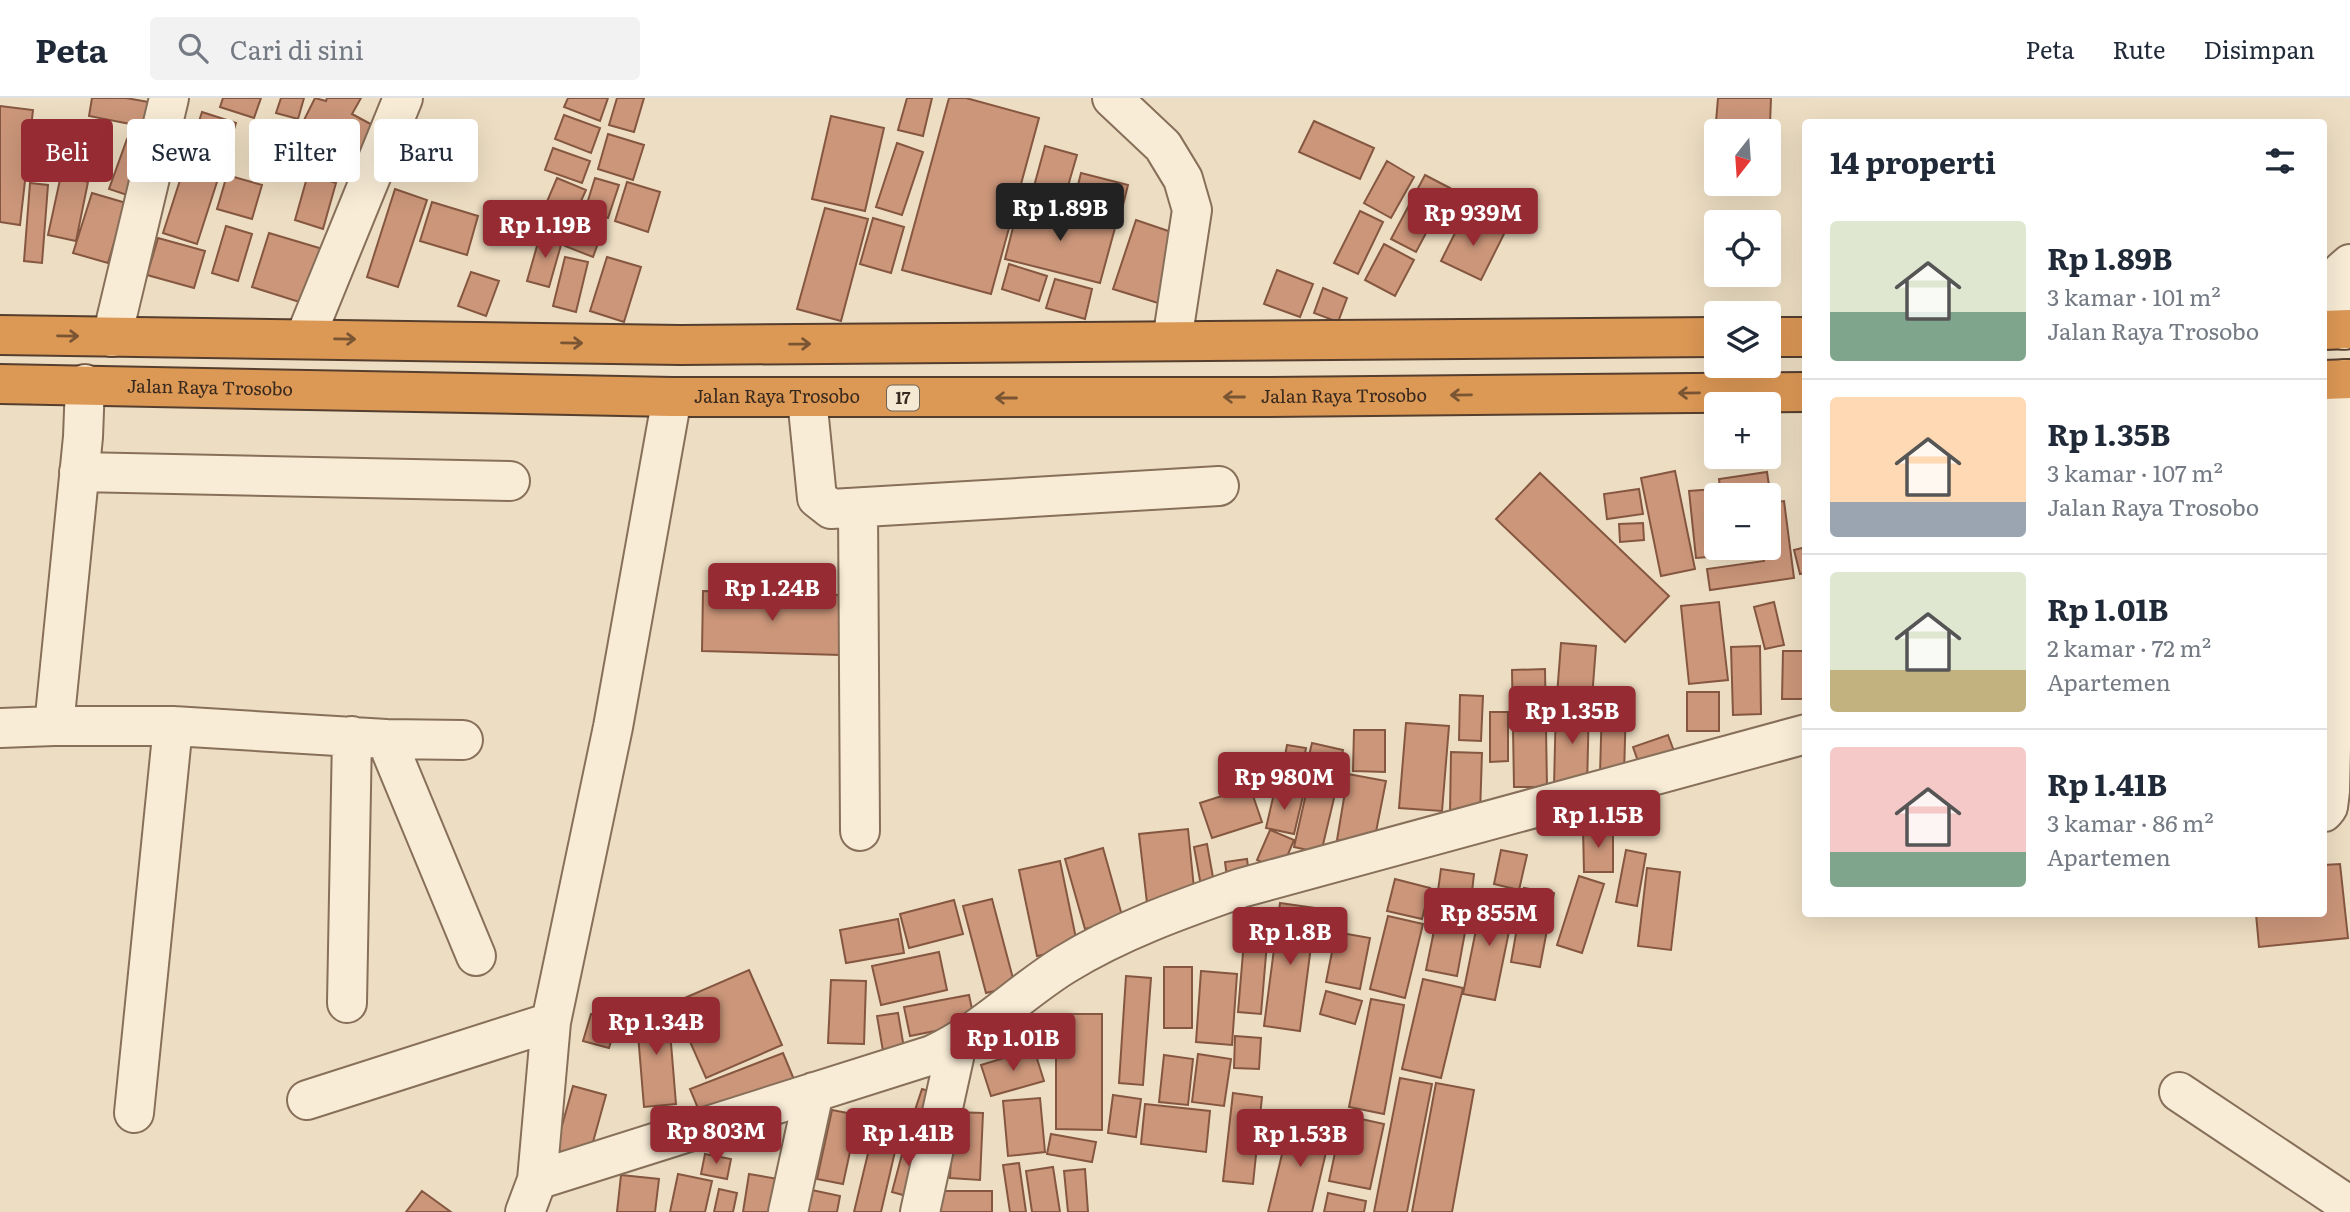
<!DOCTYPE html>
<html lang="id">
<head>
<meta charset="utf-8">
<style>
  :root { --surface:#fff; --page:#f2f2f3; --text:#1f2937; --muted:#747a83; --line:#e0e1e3; --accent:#962b33 }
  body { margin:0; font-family:Literata,serif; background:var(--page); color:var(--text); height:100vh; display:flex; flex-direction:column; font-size:26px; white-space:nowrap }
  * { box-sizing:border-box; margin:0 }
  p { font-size:23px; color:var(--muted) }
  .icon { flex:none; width:38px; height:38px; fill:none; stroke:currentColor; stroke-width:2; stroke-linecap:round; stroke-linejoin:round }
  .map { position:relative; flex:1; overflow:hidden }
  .details { position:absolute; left:1802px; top:21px; width:525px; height:798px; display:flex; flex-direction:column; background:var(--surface); border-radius:7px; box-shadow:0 7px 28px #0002 }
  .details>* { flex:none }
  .guide { position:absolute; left:21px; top:21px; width:665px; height:63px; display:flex; gap:14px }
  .needle { width:46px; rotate:197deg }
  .controls { position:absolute; left:1704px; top:21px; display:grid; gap:14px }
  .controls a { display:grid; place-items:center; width:77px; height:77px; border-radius:7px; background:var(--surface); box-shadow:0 7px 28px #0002; font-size:35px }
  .price { position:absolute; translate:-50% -60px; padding:0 16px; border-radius:7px; background:var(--accent); color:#fff; font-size:23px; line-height:46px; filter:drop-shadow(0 2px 4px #0008) }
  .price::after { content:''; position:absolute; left:50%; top:42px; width:21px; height:16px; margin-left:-10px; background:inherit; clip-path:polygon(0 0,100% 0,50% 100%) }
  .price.on { background:#222; color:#fff }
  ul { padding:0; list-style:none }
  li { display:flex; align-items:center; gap:21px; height:175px; padding:0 28px }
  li+li { border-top:2px solid var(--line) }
  li span { display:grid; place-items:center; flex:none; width:196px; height:140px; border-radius:7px; color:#555 }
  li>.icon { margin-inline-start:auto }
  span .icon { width:84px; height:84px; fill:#fffc; stroke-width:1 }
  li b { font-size:30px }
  h2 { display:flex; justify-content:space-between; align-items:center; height:84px; padding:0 28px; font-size:30px }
  .tag { padding:0 24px; border-radius:7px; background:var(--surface); box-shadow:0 7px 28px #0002; font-size:24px; line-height:63px }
  .tag.on { background:var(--accent); color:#fff }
  header { display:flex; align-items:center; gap:42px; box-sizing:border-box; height:98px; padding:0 35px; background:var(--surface); border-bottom:2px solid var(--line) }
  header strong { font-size:33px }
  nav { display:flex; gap:38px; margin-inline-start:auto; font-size:24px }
  .search { width:490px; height:63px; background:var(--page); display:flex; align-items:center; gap:18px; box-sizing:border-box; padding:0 24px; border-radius:7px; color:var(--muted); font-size:26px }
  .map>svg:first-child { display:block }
</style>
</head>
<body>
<header>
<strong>Peta</strong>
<div class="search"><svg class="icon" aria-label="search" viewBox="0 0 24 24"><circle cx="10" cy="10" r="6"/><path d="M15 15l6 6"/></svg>Cari di sini</div>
<nav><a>Peta</a><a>Rute</a><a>Disimpan</a></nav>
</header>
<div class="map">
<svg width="2350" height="1114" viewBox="0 0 2350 1114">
  <rect width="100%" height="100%" fill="#eddec3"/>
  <!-- building -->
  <path fill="#cb967a" stroke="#865740" stroke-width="2" d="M92,0H126L160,6L156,31L89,18Z
    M223,0H261L254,20L220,9Z
    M281,0H304L298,21L276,15Z
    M315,0L326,3L327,0H361L352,16L378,30L353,78L292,46Z
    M568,0H608L600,23L564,9Z
    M617,0H644L634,34L609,27Z
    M907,0H932L923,38L898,32Z
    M949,0H966L1039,20L991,196L902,172Z
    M1718,0H1771L1770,26L1716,24Z
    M0,8L33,12L20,127L0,124Z
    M202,14L236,25L197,146L163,135Z
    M564,17L600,30L591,55L555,41Z
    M831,18L884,30L865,113L812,101Z
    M1314,23L1374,50L1360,81L1299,54Z
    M59,32L105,44L97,74L52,62Z
    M608,36L644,47L633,82L598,71Z
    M127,41L147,49L130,98L109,91Z
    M897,45L923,54L902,117L876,109Z
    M1045,48L1077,57L1061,112L1030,103Z
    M553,50L590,63L582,85L545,72Z
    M1387,63L1414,79L1391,120L1364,105Z
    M1081,75L1128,87L1118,127L1071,115Z
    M308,76L336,85L323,131L295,122Z
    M61,77L88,84L76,143L48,137Z
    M227,77L262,87L252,121L217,111Z
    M1425,77L1450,90L1416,154L1391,141Z
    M557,80L586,92L568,132L540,120Z
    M595,80L619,87L608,120L585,112Z
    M627,84L660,94L648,134L615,123Z
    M30,85L48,87L42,165L24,163Z
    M395,91L427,102L398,189L367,179Z
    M92,95L126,105L108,165L73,155Z
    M432,104L478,118L467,157L420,143Z
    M1019,106L1115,130L1100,185L1005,161Z
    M825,110L868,121L841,223L797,211Z
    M1360,113L1383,124L1358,176L1334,165Z
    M1464,117L1504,136L1481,182L1441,163Z
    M577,119L604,129L593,159L565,148Z
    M873,120L904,129L891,175L860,166Z
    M1136,122L1180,137L1158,205L1113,191Z
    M226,128L252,136L238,183L212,175Z
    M541,134L563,140L549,189L527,183Z
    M269,135L326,152L309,207L252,189Z
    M158,140L205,153L194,190L147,177Z
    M1384,146L1414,162L1395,198L1365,182Z
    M565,159L588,164L576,214L553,208Z
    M607,159L641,169L624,224L590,213Z
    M1009,166L1047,178L1039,203L1002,191Z
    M1277,172L1313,186L1300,219L1264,206Z
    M471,174L499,183L486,218L458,208Z
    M1055,181L1092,191L1085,221L1046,210Z
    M1323,190L1347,200L1338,224L1314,215Z
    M1675,373L1695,471L1661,478L1641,380Z
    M1767,374L1770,394L1721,397L1719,381Z
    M1540,375L1669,498L1625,544L1496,421Z
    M1639,391L1643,416L1607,421L1604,396Z
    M1715,391L1717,450H1721V458L1696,460L1689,393Z
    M1784,403L1794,480L1710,492L1707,471L1764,463L1763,450H1769V405Z
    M1643,425L1644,442L1620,444L1619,426Z
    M1806,449V475L1800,476L1794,452Z
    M1730,450H1757L1758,459L1731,460Z
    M703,493L842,497L840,557L702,553Z
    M1719,504L1728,582L1689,586L1681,508Z
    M1774,504L1784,547L1765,551L1754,509Z
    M1561,545L1596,548L1592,600L1557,597Z
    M1760,548L1761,616L1733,617L1731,549Z
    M1783,553H1806V601H1782Z
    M1545,571L1547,689H1514L1512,572Z
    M1687,594H1719V633H1687Z
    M1460,597L1483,598L1481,643L1459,642Z
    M1556,606L1589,607L1587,689L1554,688Z
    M1602,607H1626L1624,677L1600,676Z
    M1490,614H1508V663L1490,664Z
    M1406,625L1449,628L1442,713L1399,710Z
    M1354,632H1385V674L1353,673Z
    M1668,637L1675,656L1640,669L1633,649Z
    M1312,645L1343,652L1339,669L1308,662Z
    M1287,647L1306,650L1300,684L1281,680Z
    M1451,654L1482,655L1480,716L1450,715Z
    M1312,669L1340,675L1321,755L1294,749Z
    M1348,676L1386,683L1373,749L1337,742Z
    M1250,689L1262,724L1212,740L1200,705Z
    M1275,691L1303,698L1294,736L1266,730Z
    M1583,730H1613V774H1584Z
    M1188,731L1195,800L1147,805L1139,736Z
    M1270,732L1294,742L1281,773L1257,762Z
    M1207,746L1216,796L1203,799L1194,749Z
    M1103,750L1123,821L1085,831L1065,761Z
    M1501,752L1527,757L1519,792L1494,786Z
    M1626,752L1646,756L1637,808L1616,804Z
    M1247,761L1250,784L1228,787L1225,764Z
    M1060,763L1078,850L1037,858L1019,772Z
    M2340,766L2348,840L2259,849L2256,816H2324V767Z
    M1647,770L1680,774L1671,852L1638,848Z
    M1441,771L1474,776L1470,811L1436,807Z
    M1579,778L1604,786L1582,855L1557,847Z
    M1395,781L1430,790L1422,821L1387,813Z
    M1524,790L1554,795L1540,869L1511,864Z
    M1483,797L1515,804L1495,902L1463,896Z
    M992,801L1015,888L986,895L963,808Z
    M954,802L963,836L909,850L900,816Z
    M1280,805L1316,810L1300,933L1264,928Z
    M1438,813L1468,818L1457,878L1426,872Z
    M1388,818L1423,826L1405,900L1370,891Z
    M898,821L904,855L846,865L840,832Z
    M1245,831L1268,833L1261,916L1238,914Z
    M1336,834L1370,840L1360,891L1326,884Z
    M939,854L947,892L881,907L872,868Z
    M1164,869H1192V930H1164Z
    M749,872L782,947L706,980L673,905Z
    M1201,873L1237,876L1232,947L1196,944Z
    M1126,878L1151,880L1143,987L1119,985Z
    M1423,881L1463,890L1441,980L1402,971Z
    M831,882L866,883L864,946L828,945Z
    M1326,893L1362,903L1355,926L1320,916Z
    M969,897L975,925L910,938L904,909Z
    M1371,901L1404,907L1384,1016L1349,1009Z
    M668,909L676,1006L644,1009L636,912Z
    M898,915L906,962L885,965L877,918Z
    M591,916L617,924L609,950L583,943Z
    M1056,916H1102V1032L1056,1031Z
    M1235,938L1261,940L1259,971L1234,970Z
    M1034,951L1044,983L991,998L981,967Z
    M783,955L795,984L702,1020L690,991Z
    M1198,956L1231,961L1224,1008L1192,1004Z
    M1164,957L1193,961L1188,1007L1159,1004Z
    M1400,980L1432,986L1407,1114H1374Z
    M1436,985L1474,992L1452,1114H1412Z
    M573,988L606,997L588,1062L555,1053Z
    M922,991L941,997L928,1033L910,1027Z
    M1233,995L1262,999L1253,1086L1223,1083Z
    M1113,997L1141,1001L1136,1039L1108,1035Z
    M1040,1000L1045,1054L1008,1058L1003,1003Z
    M1145,1006L1210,1013L1206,1054L1141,1046Z
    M832,1012L858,1017L843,1086L817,1081Z
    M953,1014L983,1015L980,1082L950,1080Z
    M1343,1017L1384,1026L1370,1091L1329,1083Z
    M1290,1023L1331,1033L1312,1114H1268Z
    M875,1026L900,1032L881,1114H854Z
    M1051,1036L1096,1044L1092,1064L1047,1056Z
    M906,1041L924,1047L910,1099L892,1094Z
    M705,1056L731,1061L727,1081L701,1076Z
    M1019,1065L1026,1114H1010L1003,1067Z
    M1053,1069L1060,1114H1032L1026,1073Z
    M1085,1071L1088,1114H1068L1064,1073Z
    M678,1076L712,1083L705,1114H670Z
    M749,1076L784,1082L779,1114H743Z
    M621,1077L659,1081L655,1114H617Z
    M719,1091L737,1095L733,1114H714Z
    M807,1091L840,1098L837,1114H802Z
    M422,1093L451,1114H406Z
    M935,1093H992V1114H935Z
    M1328,1095L1366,1103L1364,1114H1324Z"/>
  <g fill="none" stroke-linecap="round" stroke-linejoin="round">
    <!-- minor casing -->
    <g stroke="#876f5a" stroke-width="42">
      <path id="minor" d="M1112,0L1163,48L1183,81L1192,112L1172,243
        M2344,232L2342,173L2350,166
        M112,239L169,0
        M305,240L403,0
        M85,286L83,339L54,628H173L386,641L476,858
        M807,300L817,400L831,411L1219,388
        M79,374L510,383
        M858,410L860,733
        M0,630L54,628
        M386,641L463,642
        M2324,714L2328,709L2330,693L2337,394L2345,281
        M347,905L352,638
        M2179,994L2350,1108
        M307,1002L551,924
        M134,1015L173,628
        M537,1082L932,957C981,935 1019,895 1064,867C1119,833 1181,811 1241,790L1806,636
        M525,1114L537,1082L551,924L613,629L672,299
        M788,1114L814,994
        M920,1114L957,946"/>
    </g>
    <!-- highway casing -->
    <g stroke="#553e2e" stroke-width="42">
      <g id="highway">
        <path d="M2324,232L2350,231"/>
        <path d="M0,237L681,247L1717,239"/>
        <path d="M1769,239H1806"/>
        <path d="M2324,282L2350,281"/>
        <path id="s1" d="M0,286L672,299H1268L1806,294"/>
      </g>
    </g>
    <!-- minor -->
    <use href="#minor" stroke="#f8ecd6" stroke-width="38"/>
    <!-- highway -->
    <use href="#highway" stroke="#dc9855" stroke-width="38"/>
  </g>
  <!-- one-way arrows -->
  <defs><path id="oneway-shaft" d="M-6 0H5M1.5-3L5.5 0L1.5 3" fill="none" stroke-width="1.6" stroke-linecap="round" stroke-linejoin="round" transform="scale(1.75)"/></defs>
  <g stroke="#7a5534">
    <use href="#oneway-shaft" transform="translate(68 238) rotate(1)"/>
    <use href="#oneway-shaft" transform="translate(345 241) rotate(1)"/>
    <use href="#oneway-shaft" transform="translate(572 245) rotate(1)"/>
    <use href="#oneway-shaft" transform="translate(800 246) rotate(-1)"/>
    <use href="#oneway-shaft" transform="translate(1689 295) rotate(179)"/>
    <use href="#oneway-shaft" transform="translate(1461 297) rotate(179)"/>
    <use href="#oneway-shaft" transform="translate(1234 299) rotate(180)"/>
    <use href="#oneway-shaft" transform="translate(1006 300) rotate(180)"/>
  </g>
  <g text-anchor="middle" stroke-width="7" stroke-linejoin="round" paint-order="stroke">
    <!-- shield labels -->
    <rect fill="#f5e9d3" stroke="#716354" stroke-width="2" x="887" y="287.5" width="32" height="25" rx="5"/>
    <g font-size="16" font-weight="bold" fill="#38291e">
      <text x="903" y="306">17</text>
    </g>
    <!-- street labels -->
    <g font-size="18" fill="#38291e" stroke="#f5e9d3">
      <text dy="6" stroke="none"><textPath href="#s1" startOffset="210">Jalan Raya Trosobo</textPath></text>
      <text dy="6" stroke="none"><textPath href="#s1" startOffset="1344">Jalan Raya Trosobo</textPath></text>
      <text dy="6" stroke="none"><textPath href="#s1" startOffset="777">Jalan Raya Trosobo</textPath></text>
    </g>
  </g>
</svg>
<div class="controls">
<a><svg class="needle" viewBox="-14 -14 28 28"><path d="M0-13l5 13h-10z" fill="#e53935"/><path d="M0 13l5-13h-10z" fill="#747a83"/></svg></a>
<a><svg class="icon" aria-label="locate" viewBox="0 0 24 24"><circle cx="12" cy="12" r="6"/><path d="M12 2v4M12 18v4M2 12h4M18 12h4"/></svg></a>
<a><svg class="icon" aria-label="layers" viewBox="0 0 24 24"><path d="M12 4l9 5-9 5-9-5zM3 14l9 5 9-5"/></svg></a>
<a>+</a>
<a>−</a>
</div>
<b class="price on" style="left:1060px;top:145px">Rp 1.89B</b>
<b class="price" style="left:1473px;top:150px">Rp 939M</b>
<b class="price" style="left:545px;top:162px">Rp 1.19B</b>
<b class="price" style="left:772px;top:525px">Rp 1.24B</b>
<b class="price" style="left:1572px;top:648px">Rp 1.35B</b>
<b class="price" style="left:1284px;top:714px">Rp 980M</b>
<b class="price" style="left:1598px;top:752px">Rp 1.15B</b>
<b class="price" style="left:1489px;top:850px">Rp 855M</b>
<b class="price" style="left:1290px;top:869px">Rp 1.8B</b>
<b class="price" style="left:656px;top:959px">Rp 1.34B</b>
<b class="price" style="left:1013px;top:975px">Rp 1.01B</b>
<b class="price" style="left:716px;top:1068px">Rp 803M</b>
<b class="price" style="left:908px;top:1070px">Rp 1.41B</b>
<b class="price" style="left:1300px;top:1071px">Rp 1.53B</b>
<div class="guide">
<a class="tag on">Beli</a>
<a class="tag">Sewa</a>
<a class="tag">Filter</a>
<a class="tag">Baru</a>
</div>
<section class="details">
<h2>14 properti<svg class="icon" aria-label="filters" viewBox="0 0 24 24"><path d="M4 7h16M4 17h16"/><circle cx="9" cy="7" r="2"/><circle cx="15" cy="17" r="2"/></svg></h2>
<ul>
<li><span style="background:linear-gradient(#dfe7d0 65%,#7fa58c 0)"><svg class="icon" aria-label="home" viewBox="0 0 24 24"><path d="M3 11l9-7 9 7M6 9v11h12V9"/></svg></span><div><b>Rp 1.89B</b><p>3 kamar · 101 m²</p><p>Jalan Raya Trosobo</p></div></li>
<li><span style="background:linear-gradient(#ffd9b3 75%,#9aa5b1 0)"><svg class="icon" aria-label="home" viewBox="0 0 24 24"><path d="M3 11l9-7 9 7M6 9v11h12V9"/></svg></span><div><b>Rp 1.35B</b><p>3 kamar · 107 m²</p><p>Jalan Raya Trosobo</p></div></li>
<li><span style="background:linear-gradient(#dfe7d0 70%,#c2b280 0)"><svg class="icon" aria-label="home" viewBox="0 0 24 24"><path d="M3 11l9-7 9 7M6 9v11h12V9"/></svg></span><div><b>Rp 1.01B</b><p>2 kamar · 72 m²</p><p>Apartemen</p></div></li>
<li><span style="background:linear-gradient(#f6c9c9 75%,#7fa58c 0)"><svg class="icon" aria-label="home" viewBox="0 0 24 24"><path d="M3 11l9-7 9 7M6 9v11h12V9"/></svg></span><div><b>Rp 1.41B</b><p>3 kamar · 86 m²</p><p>Apartemen</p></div></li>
</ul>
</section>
</div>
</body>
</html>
